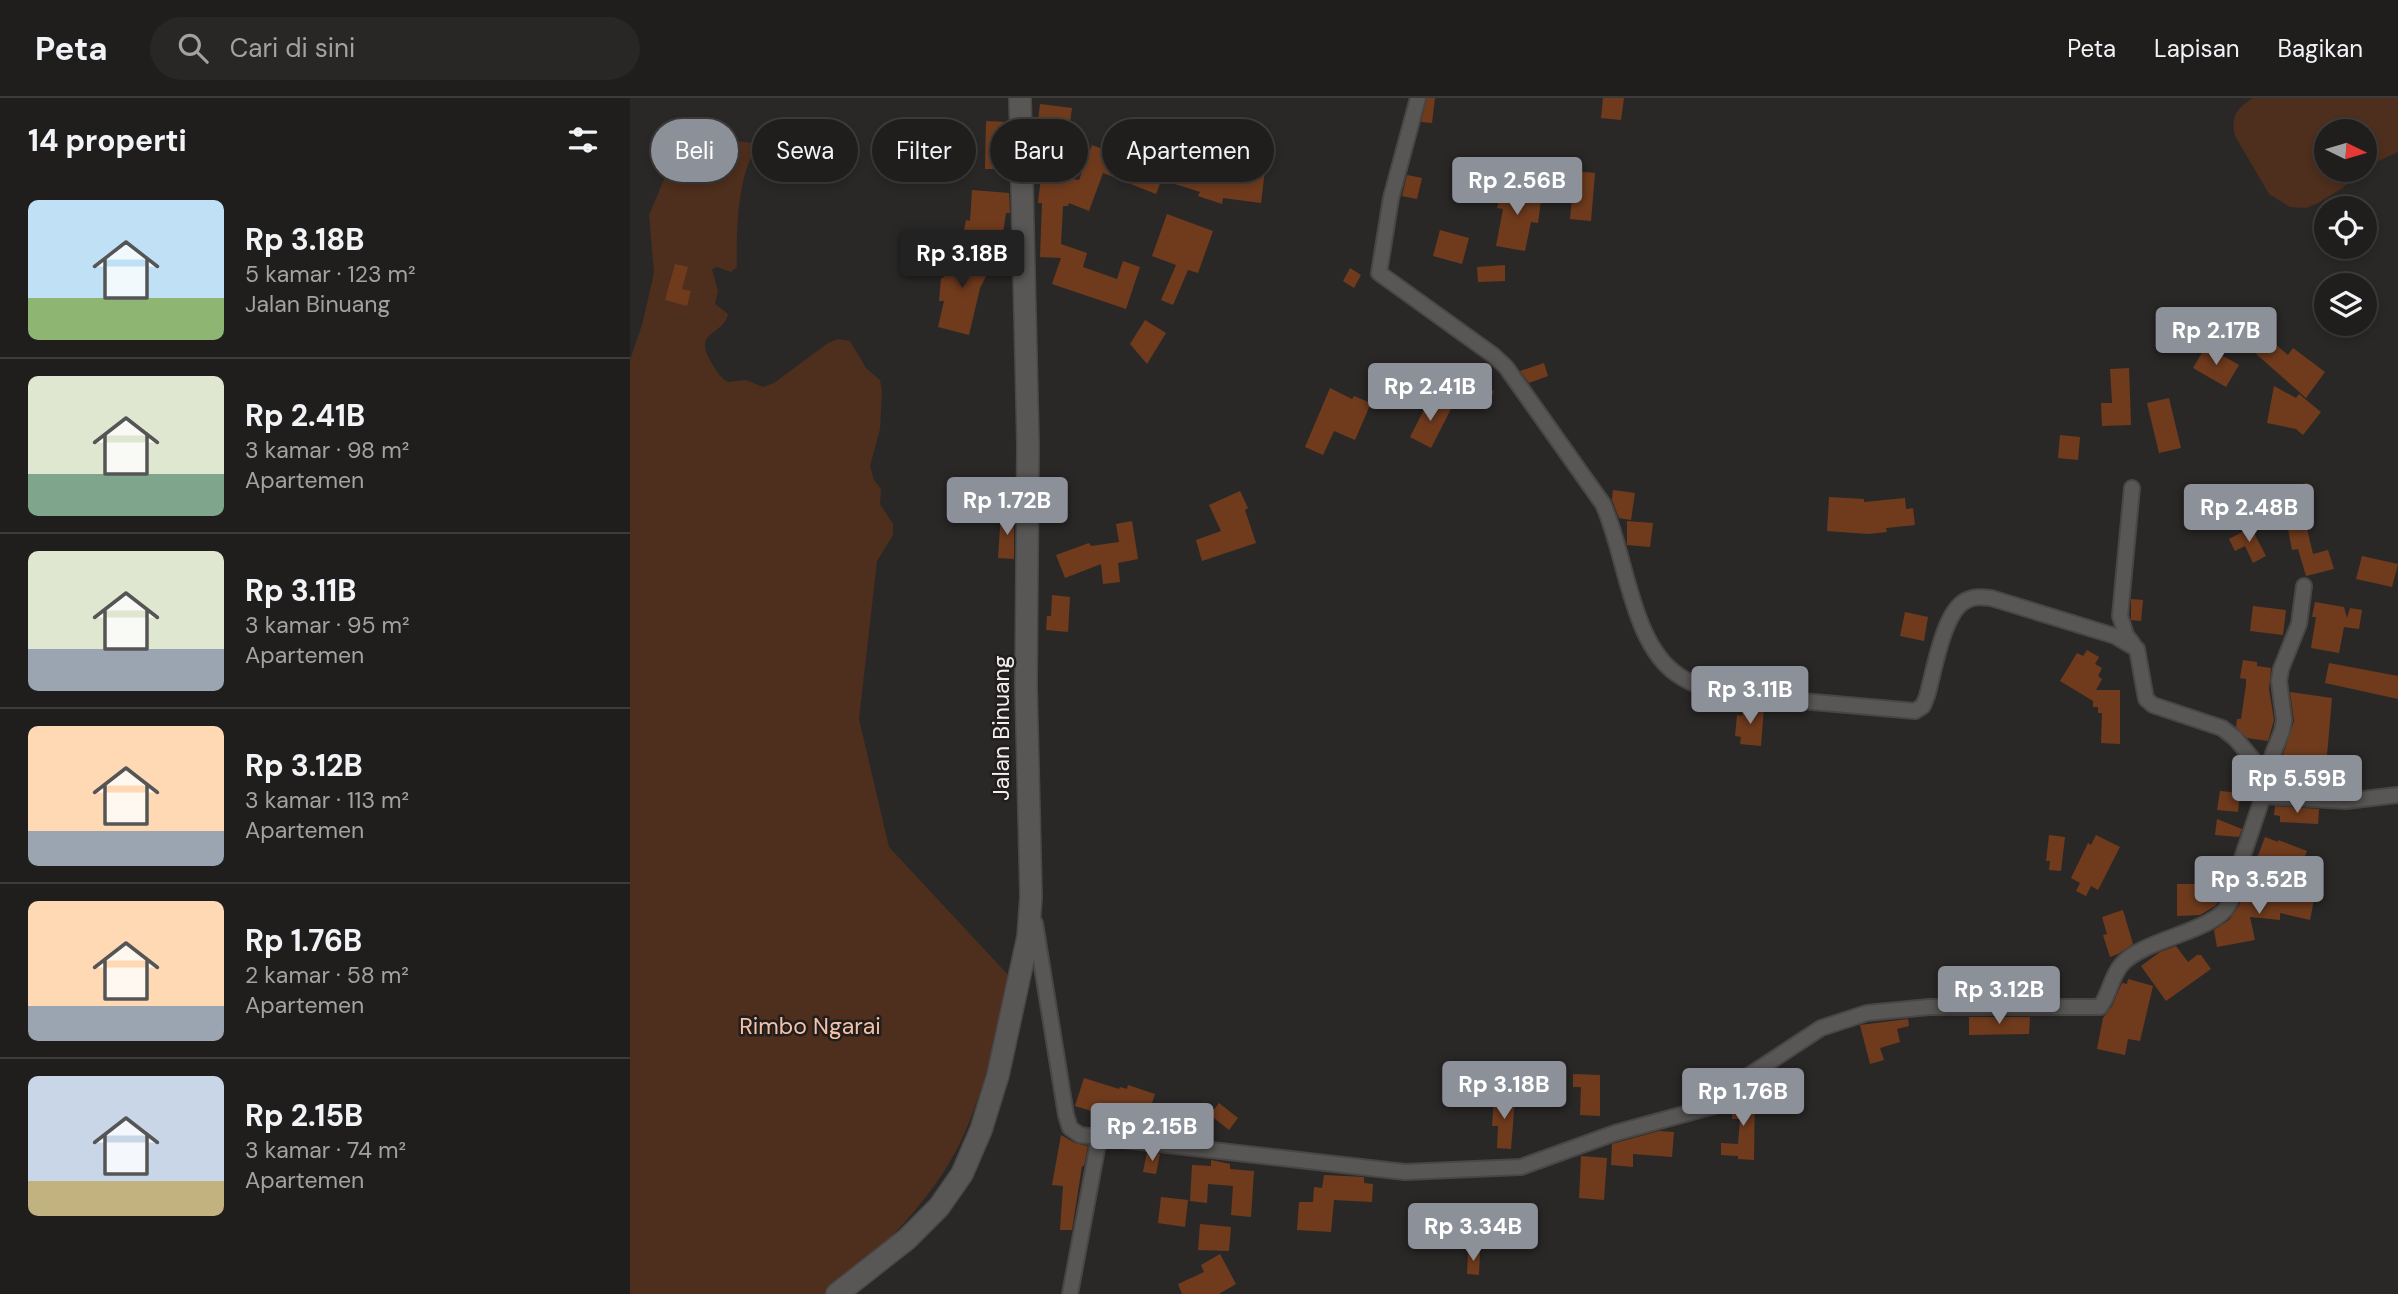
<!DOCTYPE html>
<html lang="id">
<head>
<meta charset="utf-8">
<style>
  :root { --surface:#201e1d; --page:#282726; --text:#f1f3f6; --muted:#a2a2a4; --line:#3d3c3b; --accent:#8c9099 }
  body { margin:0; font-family:"DM Sans",sans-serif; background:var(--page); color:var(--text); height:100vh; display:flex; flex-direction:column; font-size:26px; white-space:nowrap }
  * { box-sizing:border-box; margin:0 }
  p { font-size:23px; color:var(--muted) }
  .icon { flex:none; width:38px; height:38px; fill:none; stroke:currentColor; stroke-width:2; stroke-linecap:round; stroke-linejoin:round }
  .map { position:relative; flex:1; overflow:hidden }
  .sheet { display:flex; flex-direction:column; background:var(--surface); width:630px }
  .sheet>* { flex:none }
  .guide { position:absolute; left:21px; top:21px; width:665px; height:63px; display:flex; gap:14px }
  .needle { width:46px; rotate:95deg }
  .fabs { position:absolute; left:1684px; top:21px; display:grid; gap:14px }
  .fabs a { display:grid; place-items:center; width:63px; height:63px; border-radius:50%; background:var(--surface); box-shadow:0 4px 10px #0003,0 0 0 2px var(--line); font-size:35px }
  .price { position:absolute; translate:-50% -60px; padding:0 16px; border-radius:7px; background:var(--accent); color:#fff; font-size:23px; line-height:46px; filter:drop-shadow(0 2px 4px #0008) }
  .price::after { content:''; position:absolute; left:50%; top:42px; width:21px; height:16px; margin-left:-10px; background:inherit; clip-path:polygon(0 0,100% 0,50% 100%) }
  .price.active { background:#222; color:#fff }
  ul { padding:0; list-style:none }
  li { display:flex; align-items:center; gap:21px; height:175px; padding:0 28px }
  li+li { border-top:2px solid var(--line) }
  li span { display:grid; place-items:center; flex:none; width:196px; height:140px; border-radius:10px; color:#555 }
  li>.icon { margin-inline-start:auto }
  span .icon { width:84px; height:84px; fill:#fffc; stroke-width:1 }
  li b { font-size:30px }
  h2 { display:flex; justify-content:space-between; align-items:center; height:84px; padding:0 28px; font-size:30px }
  .tag { padding:0 24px; border-radius:32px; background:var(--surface); box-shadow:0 4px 10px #0003,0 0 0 2px var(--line); font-size:24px; line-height:63px }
  .tag.active { background:var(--accent); color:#fff }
  header { display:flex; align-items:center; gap:42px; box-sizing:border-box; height:98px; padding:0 35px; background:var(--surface); border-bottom:2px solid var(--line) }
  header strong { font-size:33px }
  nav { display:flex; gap:38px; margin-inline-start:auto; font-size:24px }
  .search { width:490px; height:63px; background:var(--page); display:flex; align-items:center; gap:18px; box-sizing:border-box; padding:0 24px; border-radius:38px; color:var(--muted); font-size:26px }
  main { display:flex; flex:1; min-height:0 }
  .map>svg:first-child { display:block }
</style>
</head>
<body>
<header>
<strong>Peta</strong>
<div class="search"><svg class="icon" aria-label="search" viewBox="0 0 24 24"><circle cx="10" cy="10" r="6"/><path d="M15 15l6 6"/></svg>Cari di sini</div>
<nav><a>Peta</a><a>Lapisan</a><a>Bagikan</a></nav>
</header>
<main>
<section class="sheet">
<h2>14 properti<svg class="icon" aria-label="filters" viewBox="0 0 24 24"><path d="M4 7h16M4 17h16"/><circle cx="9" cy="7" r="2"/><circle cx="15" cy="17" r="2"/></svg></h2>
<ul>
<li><span style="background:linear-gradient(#bfe0f5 70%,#8fb573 0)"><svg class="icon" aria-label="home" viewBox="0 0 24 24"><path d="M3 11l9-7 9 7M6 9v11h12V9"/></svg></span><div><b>Rp 3.18B</b><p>5 kamar · 123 m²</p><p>Jalan Binuang</p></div></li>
<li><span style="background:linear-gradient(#dfe7d0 70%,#7fa58c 0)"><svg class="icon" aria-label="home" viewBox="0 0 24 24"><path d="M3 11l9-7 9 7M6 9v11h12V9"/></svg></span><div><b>Rp 2.41B</b><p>3 kamar · 98 m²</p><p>Apartemen</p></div></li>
<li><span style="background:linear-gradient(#dfe7d0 70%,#9aa5b1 0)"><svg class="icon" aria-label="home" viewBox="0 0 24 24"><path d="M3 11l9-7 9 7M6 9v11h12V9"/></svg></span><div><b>Rp 3.11B</b><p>3 kamar · 95 m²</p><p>Apartemen</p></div></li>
<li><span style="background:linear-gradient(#ffd9b3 75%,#9aa5b1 0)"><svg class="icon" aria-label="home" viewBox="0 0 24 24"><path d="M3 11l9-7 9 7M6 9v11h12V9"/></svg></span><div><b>Rp 3.12B</b><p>3 kamar · 113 m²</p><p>Apartemen</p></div></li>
<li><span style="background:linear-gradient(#ffd9b3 75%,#9aa5b1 0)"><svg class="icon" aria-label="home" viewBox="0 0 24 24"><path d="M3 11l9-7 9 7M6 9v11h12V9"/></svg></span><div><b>Rp 1.76B</b><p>2 kamar · 58 m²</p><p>Apartemen</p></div></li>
<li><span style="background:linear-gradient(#c9d6e8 75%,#c2b280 0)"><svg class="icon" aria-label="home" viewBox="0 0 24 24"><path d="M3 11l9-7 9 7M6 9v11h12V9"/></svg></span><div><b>Rp 2.15B</b><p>3 kamar · 74 m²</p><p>Apartemen</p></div></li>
</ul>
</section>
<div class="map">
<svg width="1768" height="1196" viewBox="0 0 1768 1196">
  <rect width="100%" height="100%" fill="#2a2827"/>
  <!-- green -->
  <path fill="#4e2e1d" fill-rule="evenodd" d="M1623,0H1768V54L1742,66L1711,91L1688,105L1676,110L1660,109L1639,96L1605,38C1600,19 1607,10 1623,0ZM1696,33H1734V72H1696Z
    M81,40L131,46C107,67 106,138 107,169L101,174L87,169L82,171L88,193L85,206L98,216C94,237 63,233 80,262C85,271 89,279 98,284L116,282L133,289L144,285L198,245L208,241L220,243L236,270L250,282L252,294L250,331L240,368L244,382L251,391L250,406L263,426V437L247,463L229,621L259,749L380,879C364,944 351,1015 315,1072C285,1119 243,1157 204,1196H0V262L12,227L24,175L19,117L44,58L63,42Z"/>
  <!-- building -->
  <path fill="#703b1d" d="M797,0H805L802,25L791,24Z
    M973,0H994L991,22L971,20Z
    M410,6L442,10L438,38L427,36L428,79L449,82L462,47L534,75L526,96L473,75L459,113L439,105L438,108H433L431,146L457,155L453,169L487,181L493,163L510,169L496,211L422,186L431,160L410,159L412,105H408L412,70H406V40Z
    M356,23L377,24L378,60H367V71H355Z
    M587,42L610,49L604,68L635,72L631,105L593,100L592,106L568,98L570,94L545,86L549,73L568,79L576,58L581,60Z
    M944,73L965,75L961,123L940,121Z
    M777,77L792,80L787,101L772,98Z
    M877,90L912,95L908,125L901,124L895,153L866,148L873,111L867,110L870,95L876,96Z
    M342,92L379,95L380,115H376L371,148L332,142L336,122L340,123Z
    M537,116L583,133L568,175L558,172L543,207L531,202L546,167L522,158Z
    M810,132L839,140L832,166L803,158Z
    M329,148L363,165L350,190L339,237L308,229L314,203H309L311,180H313Z
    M45,166L58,169L52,191L61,193L57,208L35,202Z
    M875,167V183L848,184L847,169Z
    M720,170L731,177L724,190L713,183Z
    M1628,216L1638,226L1631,234L1658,257L1663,250L1695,274L1676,300L1608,240Z
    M515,222L536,235L517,266L500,246Z
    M1576,248L1609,267L1596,289L1563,270Z
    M914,265L918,278L899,285L890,273Z
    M1499,270L1501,327L1472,328L1471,305H1482L1480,271Z
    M839,278L854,284L852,288L864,293L857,311L830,301Z
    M1644,288L1666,300L1669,296L1691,314L1673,337L1666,331L1637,325Z
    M700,290L722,301L724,298L741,305L725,342L704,333L693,357L675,349Z
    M800,300L821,311L801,350L780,339Z
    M1539,300L1551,350L1529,355L1517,305Z
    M1430,337L1450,339L1448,362L1428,360Z
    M414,382L438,383L437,411H414Z
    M1678,385L1682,408L1672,410L1683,456L1698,452L1704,471L1676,478L1668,451L1662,452L1650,389Z
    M983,392L1005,395L1001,422L989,420L982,402Z
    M610,393L618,410L615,412L626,445L572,463L566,442L591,433L579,407Z
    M1199,399L1234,401V404L1275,400L1276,411L1283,410L1285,427L1256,430L1257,434L1238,436L1197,433Z
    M371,415H384V461L368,460Z
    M502,423L508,461L488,465L490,484L473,486L471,466L435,480L426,457L459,445L461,448L489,444L486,426Z
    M997,423L1023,425L1020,449L997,447Z
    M1621,429L1636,458L1623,465L1615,448L1605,453L1599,441Z
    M1732,458L1768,466L1762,489L1726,481Z
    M422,497L440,499L438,534L416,532L417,518H421Z
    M1501,501L1513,502L1511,523L1501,522Z
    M1685,504L1714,509L1717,520L1720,510L1732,512L1729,531L1714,529L1709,555L1681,550L1686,519H1682Z
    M1623,508L1656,512L1653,537L1620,533Z
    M1275,514L1298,519L1294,543L1270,538Z
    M1457,552L1469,559L1465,566L1472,570L1468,578L1472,581L1466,592H1490V646L1471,645L1472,615H1468V609H1463V603L1430,583L1447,555L1453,558Z
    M1613,562L1627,564V568L1641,570L1639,591L1644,622L1638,643L1617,640L1606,629L1607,621H1611L1616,587V581L1610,580Z
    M1699,565L1768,578V601L1695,585Z
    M1660,594L1702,600L1697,657H1690L1688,689H1691V692L1651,689L1653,657L1664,623Z
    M1113,607L1134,609L1131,648L1110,646L1111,639L1105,638L1107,617L1112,618Z
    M1590,693L1610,695L1608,714L1587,712Z
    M1645,708L1689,711L1688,726L1650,724V718L1644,717Z
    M1587,721L1612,731L1609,739L1585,737Z
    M1419,737L1435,739L1431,773L1419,772L1420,763H1416Z
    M1466,737L1490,749L1468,792L1461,788L1456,798L1446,793L1450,785L1441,780L1458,745L1461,747Z
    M1635,739L1648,744V742L1677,753L1665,785L1651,779L1653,773L1626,763Z
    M1547,786H1593L1591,800L1585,808L1570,817L1547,818Z
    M1614,796L1684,802L1680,822L1650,815V822L1620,819L1625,842L1587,849L1584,832L1599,822L1608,809Z
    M1493,812L1503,846L1488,856L1480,859L1473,837L1477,836L1472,819Z
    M1546,848L1558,864L1567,857H1571L1581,871L1536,903L1511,868L1530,854Z
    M1498,881L1523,888L1510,943L1498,941L1495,957L1467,951L1473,920L1482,908L1492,885L1497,886Z
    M1339,919H1400L1399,936L1339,937Z
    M1278,921L1279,928L1267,931L1270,944L1250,950L1254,962L1240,966L1230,927Z
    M943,976L970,977V1018L950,1017L951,989H943Z
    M454,980L489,991L490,989L497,991L498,987L525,996L515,1027L469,1011L468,1015L445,1008Z
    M1119,989H1125L1124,1062L1108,1061V1058L1091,1057V1045L1108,1046L1110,1021H1102V1006L1104,1004H1113L1114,992Z
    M864,1000L885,1001L881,1051L867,1050L868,1028H862Z
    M589,1005L608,1020L599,1032L580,1017Z
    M1029,1033L1044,1034L1042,1059L1003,1056V1069L981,1067L982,1046Z
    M431,1037L445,1045L458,1048L454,1068H452L442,1132H430L433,1088L422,1087Z
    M517,1054L530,1056L526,1076L513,1074Z
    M951,1058L977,1060L974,1102L949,1100Z
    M581,1062L600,1066V1071L624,1073L621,1119L601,1117L603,1088L578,1086L577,1105L560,1103L562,1067L581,1068Z
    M694,1077L734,1079V1085L743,1086L742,1104L704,1102L701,1134L667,1132L669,1104H683L684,1089L692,1090Z
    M531,1099L558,1102L555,1129L528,1125Z
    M570,1126L601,1129L599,1153L568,1152Z
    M838,1153L850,1154L849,1177L837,1176Z
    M590,1156L606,1186L589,1196H552L548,1186L574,1174L571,1167Z"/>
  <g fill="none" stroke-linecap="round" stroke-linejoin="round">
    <!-- street casing -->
    <g stroke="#494746" stroke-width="18">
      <path id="street" d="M788,0L761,100L749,175L863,257L876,269L973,406C996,456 1001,546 1048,577C1065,589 1085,593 1104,597L1285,613L1293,608L1297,598C1304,574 1313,515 1335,503C1344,498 1352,499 1361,500L1485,538L1507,551L1516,601L1523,607L1592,630L1605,640L1635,676
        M1502,390L1490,518L1496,537L1503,546
        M1633,698L1716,703L1768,697
        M405,825L436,1017L440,1030L450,1037L775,1074L891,1069L985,1035L1084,1008L1096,999L1106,986L1191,930L1237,915L1299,909H1470C1480,896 1481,878 1492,866C1515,840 1585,834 1599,806C1602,802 1601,796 1602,790L1633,698L1635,676L1652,633L1654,622L1649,583L1651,571L1669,526L1674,488
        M440,1196L469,1040"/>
    </g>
    <!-- secondary casing -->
    <g stroke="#494746" stroke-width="24">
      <path id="secondary" d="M207,1196L277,1141L309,1109L332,1076L351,1032L368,977L398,839L401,799L396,586L398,346L390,0"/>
    </g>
    <!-- street -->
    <use href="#street" stroke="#595755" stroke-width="14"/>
    <!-- secondary -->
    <use href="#secondary" stroke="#595755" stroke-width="21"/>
  </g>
  <g text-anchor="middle" stroke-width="5" stroke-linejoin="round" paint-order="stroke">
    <!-- street labels -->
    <g font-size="23" fill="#f2f0ef" stroke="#211e1d">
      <text transform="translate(371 630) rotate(-90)" y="8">Jalan Binuang</text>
    </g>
    <!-- park labels -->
    <g font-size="23" fill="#f5c1a6" stroke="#211e1d">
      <text x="180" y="936">Rimbo Ngarai</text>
    </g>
  </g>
</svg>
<div class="fabs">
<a><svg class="needle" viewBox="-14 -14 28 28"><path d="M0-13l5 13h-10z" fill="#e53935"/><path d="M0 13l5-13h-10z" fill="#a2a2a4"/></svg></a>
<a><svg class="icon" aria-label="locate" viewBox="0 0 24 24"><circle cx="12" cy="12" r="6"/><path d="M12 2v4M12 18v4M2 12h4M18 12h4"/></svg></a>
<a><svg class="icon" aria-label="layers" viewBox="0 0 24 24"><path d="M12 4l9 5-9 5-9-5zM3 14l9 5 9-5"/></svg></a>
</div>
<b class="price" style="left:887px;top:119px">Rp 2.56B</b>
<b class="price active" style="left:332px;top:192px">Rp 3.18B</b>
<b class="price" style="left:1586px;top:269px">Rp 2.17B</b>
<b class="price" style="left:800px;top:325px">Rp 2.41B</b>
<b class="price" style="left:377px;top:439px">Rp 1.72B</b>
<b class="price" style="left:1619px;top:446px">Rp 2.48B</b>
<b class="price" style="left:1120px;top:628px">Rp 3.11B</b>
<b class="price" style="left:1667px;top:717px">Rp 5.59B</b>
<b class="price" style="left:1629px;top:818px">Rp 3.52B</b>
<b class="price" style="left:1369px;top:928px">Rp 3.12B</b>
<b class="price" style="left:874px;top:1023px">Rp 3.18B</b>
<b class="price" style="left:1113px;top:1030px">Rp 1.76B</b>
<b class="price" style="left:522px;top:1065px">Rp 2.15B</b>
<b class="price" style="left:843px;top:1165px">Rp 3.34B</b>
<div class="guide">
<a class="tag active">Beli</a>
<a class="tag">Sewa</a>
<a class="tag">Filter</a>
<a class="tag">Baru</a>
<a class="tag">Apartemen</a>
</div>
</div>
</main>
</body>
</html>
